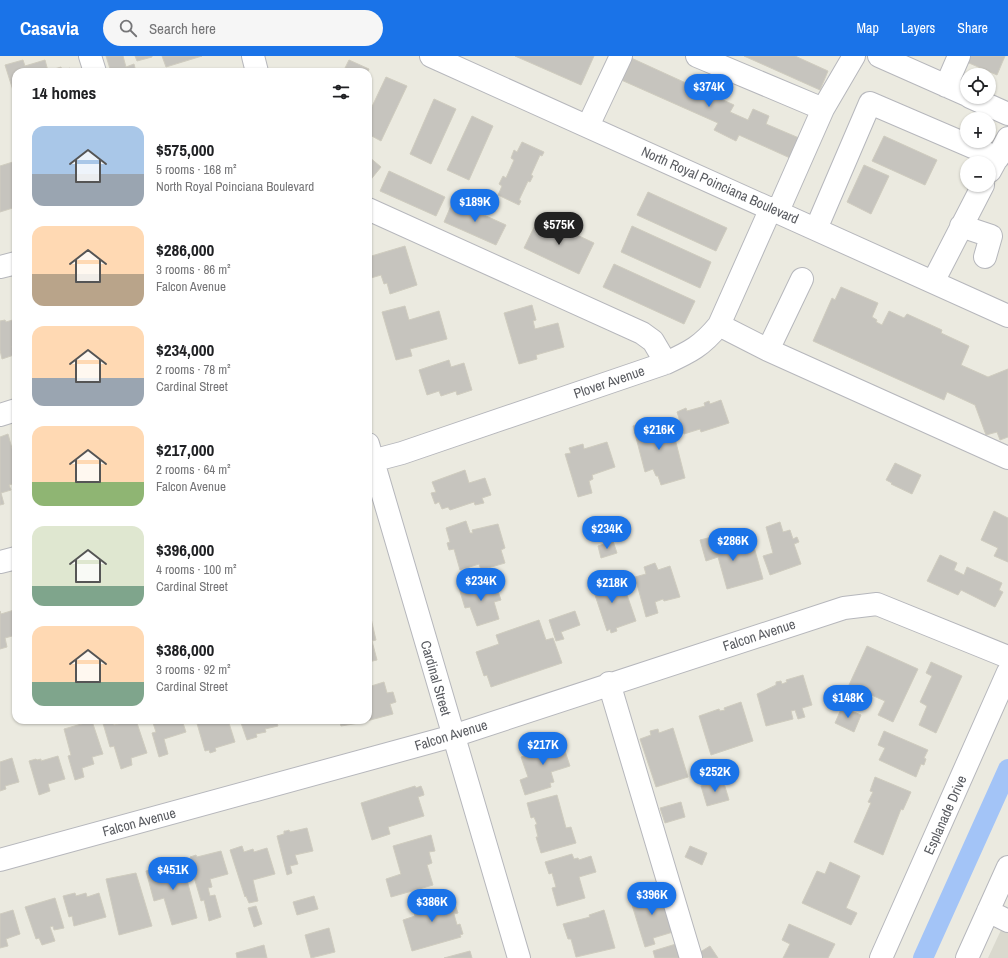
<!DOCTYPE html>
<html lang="en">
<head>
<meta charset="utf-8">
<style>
  :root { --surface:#fff; --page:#f6f6f6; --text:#202124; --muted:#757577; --accent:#1a73e8 }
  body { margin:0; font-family:"Archivo Narrow",sans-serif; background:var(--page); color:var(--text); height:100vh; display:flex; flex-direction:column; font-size:15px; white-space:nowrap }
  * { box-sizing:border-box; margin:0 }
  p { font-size:13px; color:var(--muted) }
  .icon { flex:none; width:22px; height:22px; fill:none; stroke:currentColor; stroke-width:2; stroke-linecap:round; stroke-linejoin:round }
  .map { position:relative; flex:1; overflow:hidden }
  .sheet { position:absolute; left:12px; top:12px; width:360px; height:656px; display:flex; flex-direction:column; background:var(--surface); border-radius:12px; box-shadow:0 1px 3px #0004 }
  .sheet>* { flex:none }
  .tools { position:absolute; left:960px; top:12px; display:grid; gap:8px }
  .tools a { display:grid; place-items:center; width:36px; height:36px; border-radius:50%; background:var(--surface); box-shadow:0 1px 3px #0004; font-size:20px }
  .price { position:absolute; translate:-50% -34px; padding:0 9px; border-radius:14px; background:var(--accent); color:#fff; font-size:13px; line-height:26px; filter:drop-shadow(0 1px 2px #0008) }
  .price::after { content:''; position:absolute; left:50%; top:24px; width:12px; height:9px; margin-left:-6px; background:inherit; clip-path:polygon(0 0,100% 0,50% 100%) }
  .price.selected { background:#222; color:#fff }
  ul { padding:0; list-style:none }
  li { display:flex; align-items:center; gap:12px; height:100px; padding:0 20px }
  li span { display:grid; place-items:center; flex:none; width:112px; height:80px; border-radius:12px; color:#555 }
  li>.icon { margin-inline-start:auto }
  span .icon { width:48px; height:48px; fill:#fffc; stroke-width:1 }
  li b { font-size:17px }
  h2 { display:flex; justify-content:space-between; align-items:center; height:48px; padding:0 20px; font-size:17px }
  header { display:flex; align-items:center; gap:24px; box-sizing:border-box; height:56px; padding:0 20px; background:var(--accent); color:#fff }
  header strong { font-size:19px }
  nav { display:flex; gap:22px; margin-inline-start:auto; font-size:14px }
  .search { width:280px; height:36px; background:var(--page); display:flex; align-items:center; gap:10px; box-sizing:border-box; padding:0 14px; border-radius:22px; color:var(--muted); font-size:15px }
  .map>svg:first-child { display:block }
</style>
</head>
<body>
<header>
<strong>Casavia</strong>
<div class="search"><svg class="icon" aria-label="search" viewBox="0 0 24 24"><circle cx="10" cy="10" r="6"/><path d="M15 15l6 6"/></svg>Search here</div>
<nav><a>Map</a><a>Layers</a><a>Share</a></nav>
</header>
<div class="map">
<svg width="1008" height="902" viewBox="0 0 1008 902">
  <rect width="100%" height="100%" fill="#ebeae0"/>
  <!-- education -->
  <path fill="#dad9ce" d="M1008,859V902H988Z"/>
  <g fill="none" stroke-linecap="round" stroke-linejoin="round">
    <!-- canal -->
    <path stroke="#a3c4f7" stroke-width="20" d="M923,902L1008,713"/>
  </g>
  <!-- building -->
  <path fill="#c6c4be" stroke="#cfccbf" d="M106,0H123L126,11L134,8L136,16H111Z
    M135,0H152V1L137,5Z
    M162,0H202L166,11Z
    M515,0H594L581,29Z
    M744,0H795L828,15L820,34Z
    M964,0H1005L997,19L962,4Z
    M629,1L734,49L730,56L748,64L753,53L769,60L766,68L799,82L790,102L739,79L736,85L714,74L718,67L619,23Z
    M23,4L25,10L45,4L48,15L61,11L62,15L70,12L71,16H16V44L5,9Z
    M349,4L369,13L368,16H343Z
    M386,21L407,30L381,85L368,78V59Z
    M434,43L456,53L431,108L410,98Z
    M472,60L493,70L469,124L447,114Z
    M884,80L937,104L925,129L872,105Z
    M522,86L544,96L542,100L540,99L531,119L533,120L530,126L528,125L519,144L521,145L519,149L498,139L502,130L499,128L503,120L506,122L514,104L511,102L514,94L517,96Z
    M368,100L381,111L368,127Z
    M16,105V151L0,156V110Z
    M864,109L889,120L871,158L847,146Z
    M389,115L445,141L436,160L380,135Z
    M648,136L727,172L716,195L637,159Z
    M453,145L506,169L496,189L444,166Z
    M539,161L594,187L579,218L524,192Z
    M632,170L711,206L700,232L621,196Z
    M405,190L417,229L390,238L387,227L384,228L381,219L371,222L368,210V201Z
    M614,208L695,245L684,268L603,231Z
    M841,231L878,247L872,261L877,264L876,266L882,269L889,255L904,262L907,258L942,274L941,277L969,290L961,309L988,321L1008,313V381L1000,384L997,376L986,379L975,349L947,336L944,344L813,285L832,242L835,244Z
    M532,249L536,264L533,265L535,273L558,267L564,291L536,299L537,303L519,308L504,257Z
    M405,250L409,264L439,255L447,283L410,293L412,300L396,304L382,256Z
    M16,263V289L12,290L14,299L2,303L0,294V265L5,264L6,266Z
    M449,304L451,311L464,307L472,334L457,339L456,335L441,340L439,335L427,339L419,314Z
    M721,344L729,367L701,376L700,373L684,378L677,356L686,352L687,355L705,350L704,347L709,345L710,348Z
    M657,363L659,370L671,367L685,422L661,429L658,420H656L653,413L645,416L633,370Z
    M8,378L16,407V427L9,429L11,434L1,437L4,448L0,449V381Z
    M607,386L615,411L592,419L593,423L589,425L592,437L578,441L565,398L571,397L569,392L583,388L584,393Z
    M895,407L921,419L912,438L891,428L892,427L886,424Z
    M465,414L469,427L485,422L491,439L482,442L484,447L475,449L474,446L450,454L448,451L442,453L439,446L435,448L431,437L436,436L432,426Z
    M994,455L1008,462V506L994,500L998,492L981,484Z
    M466,465L470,477H473L472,474L498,468L505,492L501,494L505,507L481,514L479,508L460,514L454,493L449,494L447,487L450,486L446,472Z
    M780,466L783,476L790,474L793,483L797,481L799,486L794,488L801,508L770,519L763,500L773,497L766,471Z
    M724,478L729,496L732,495V497L754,491L763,523L727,533L718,501L706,505L700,484Z
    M613,485L617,497L601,502L598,490Z
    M940,499L957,507L954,514L964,519L967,511L1002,527L999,534L1003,536L995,551L961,534L958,539L927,525Z
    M655,507L658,514L670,510L680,541L664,545L663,543L655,546L658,557L646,561L635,521L646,518L644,511Z
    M604,516L611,538L625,533L636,565L616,572L617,575L611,577L610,573L607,575L589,521Z
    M486,523L490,534L497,532L501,544L494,546L499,563L477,570L470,551L465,552L459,532Z
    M14,554L16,561V579L5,582L7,591L0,593V555L1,558Z
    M575,555L580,569L561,576L564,583L556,585L549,564Z
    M370,558L376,584L372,585L377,604L368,606V559Z
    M539,564L546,584L553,582L562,607L491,631L487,619L484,620L476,596L499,588L496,579Z
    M867,590L918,613L893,666L878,659L885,645L849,629Z
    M931,606L962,620L936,677L919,669L927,650L920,646L932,620L926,617Z
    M803,619L812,649L802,652L805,661L798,663L795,654L791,655L793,663L766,670L757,638L776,629V626L781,625L782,628L787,626L786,624Z
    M384,626L387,637L393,636L396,646L390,648L393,658L359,667L341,670L339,664H368V631Z
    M741,646L753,685L711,699L699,660L719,653L720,655L725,654L724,652Z
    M842,651L861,659L854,676L835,667Z
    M102,664H112L114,669L136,664L147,697L131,702L132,709L121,713L114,690L110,691Z
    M152,664H182L186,676L164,683L168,698L159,701L152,677L156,676Z
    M196,664H228L235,686L215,692L216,695L210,697L209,694L205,695Z
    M240,664H276L278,670L265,673L266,676L256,678L257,681L247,684Z
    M92,665L103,698L92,701L94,708L82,712L84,721L75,724L68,700L71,699L64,673Z
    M673,672L688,721L656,731L640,683L651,679L650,675L658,673L659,677Z
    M884,675L928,694L924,702L926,703L924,709L921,708L916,721L879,704L885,692L878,689Z
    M561,683L570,710L551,716L554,726L550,727L551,731L525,739L520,724L528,721L521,701L528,699L526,695L543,690L545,694L549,692L547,688Z
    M58,700L65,723L48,728L50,735L39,739L29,705L36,703L37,704L41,703V705Z
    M12,702L19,726L5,730L6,733L0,735V706Z
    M875,721L911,736L903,754L901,753L883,799L854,786L871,747L868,746L873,736L870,735Z
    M723,724L729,744L707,750L701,730Z
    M415,730L416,732L421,730L423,735L424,739L418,741L424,760L388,771L390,778L372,784L361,747Z
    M557,739L566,772L571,771L576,787L541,797L536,781H538L535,769L537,768L534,761L531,762L527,747Z
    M681,746L685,761L665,767L660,752Z
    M307,772L313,795L295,799L298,808L290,810L292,817L287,819L277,780L284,778V775H286L289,774L290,776Z
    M431,779L435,795L429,796L432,807L427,809L433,829L391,841L386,823L401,818L393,790Z
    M242,790L244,796L253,793L254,796L267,792L275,818L253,824L258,845L249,847L246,840L245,841L230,794Z
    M690,790L707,797L702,809L685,801Z
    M221,795L228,818L210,823L212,831L208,832L210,840L215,839L221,861L209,865L204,844L201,845L189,804L191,803L190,801L196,799L197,801Z
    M572,798L574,803L578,802L579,804L591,800L596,816L579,821L585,842L557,850L552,832L556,831L552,817L549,818L545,806Z
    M182,805L197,862L172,869L164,842L154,845L146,815Z
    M830,806L860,820L846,852L857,857L851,869L802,847L817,815L825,818Z
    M136,817L152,870L119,879L106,823Z
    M659,832L673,876L653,882L655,888L645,891L632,849L639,846L637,838Z
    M75,837L76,840L86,837L87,841L99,837L106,861L74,870L72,860L69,861L63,840Z
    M448,838L451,849L455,848L458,857L454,858L457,869L460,868L463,878L460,879L461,881L412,895L403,864L415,860L411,848Z
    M314,840L318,853L297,859L293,846Z
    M55,842L64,872L54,874L53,870L50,871L55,885L42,889L39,882L36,883L25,851Z
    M256,850L262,868L254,871L248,852Z
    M13,854L20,878L6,883L8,890L0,892V858Z
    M604,854L615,892L576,901L571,883H568L563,868L590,861L589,859Z
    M789,868L835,888L828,902H783L790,888L782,884Z
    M329,872L335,896L311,902L305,879Z
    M676,888L680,902H655L653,895Z
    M264,889L267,902H237L236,897Z
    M710,890L718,902H699L697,898Z
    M470,895L472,902H444Z"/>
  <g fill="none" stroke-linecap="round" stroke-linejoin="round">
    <!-- minor casing -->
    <g stroke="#b6b7bc" stroke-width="24">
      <path id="minor" d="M90,0L95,16
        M253,0L257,16
        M431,0L1008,260
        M697,0L823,53L778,155
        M879,0L967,39
        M946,30L959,0
        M970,41L1008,58
        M823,53L854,0
        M588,70L621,0
        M990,115L1008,82
        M368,153L642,277L653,285L666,307
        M961,170L991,180L985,201
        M816,173L870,47L998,102
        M0,211L16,207
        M933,226L983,129
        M719,269L768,294L802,223
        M768,294L1008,402
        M0,359L16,354
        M368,388L519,902
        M368,406L402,397L666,307C690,296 702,290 719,269L771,152
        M0,506L16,502
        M609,627L691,902
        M0,804L453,680L844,552L877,548L1008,601
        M988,855L1008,865
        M881,902L1008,616
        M967,902L1008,811"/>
    </g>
    <!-- minor -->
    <use href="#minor" stroke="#fff" stroke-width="22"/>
  </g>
  <g text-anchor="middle" stroke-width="3" stroke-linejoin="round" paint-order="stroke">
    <!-- street labels -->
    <g font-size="14" fill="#595b60" stroke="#fff">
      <text transform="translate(720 129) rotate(24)" y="5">North Royal Poinciana Boulevard</text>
      <text transform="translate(609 326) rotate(-19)" y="5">Plover Avenue</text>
      <text transform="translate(759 579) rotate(-18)" y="5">Falcon Avenue</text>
      <text transform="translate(436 622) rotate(74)" y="5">Cardinal Street</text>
      <text transform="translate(451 679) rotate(-17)" y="5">Falcon Avenue</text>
      <text transform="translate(945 759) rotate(-66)" y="5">Esplanade Drive</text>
      <text transform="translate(139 766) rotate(-15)" y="5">Falcon Avenue</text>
    </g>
  </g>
</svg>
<div class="tools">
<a><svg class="icon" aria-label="locate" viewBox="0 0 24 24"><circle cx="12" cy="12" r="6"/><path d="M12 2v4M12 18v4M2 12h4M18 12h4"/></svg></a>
<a>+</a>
<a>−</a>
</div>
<b class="price" style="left:709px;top:52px">$374K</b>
<b class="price" style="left:475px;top:167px">$189K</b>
<b class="price selected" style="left:559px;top:190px">$575K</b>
<b class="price" style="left:659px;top:395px">$216K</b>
<b class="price" style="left:607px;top:494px">$234K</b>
<b class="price" style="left:733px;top:506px">$286K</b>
<b class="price" style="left:481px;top:546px">$234K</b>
<b class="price" style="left:612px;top:548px">$218K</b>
<b class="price" style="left:848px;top:663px">$148K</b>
<b class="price" style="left:543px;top:710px">$217K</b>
<b class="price" style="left:715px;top:737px">$252K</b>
<b class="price" style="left:173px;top:835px">$451K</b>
<b class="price" style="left:652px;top:860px">$396K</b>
<b class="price" style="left:432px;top:867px">$386K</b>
<section class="sheet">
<h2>14 homes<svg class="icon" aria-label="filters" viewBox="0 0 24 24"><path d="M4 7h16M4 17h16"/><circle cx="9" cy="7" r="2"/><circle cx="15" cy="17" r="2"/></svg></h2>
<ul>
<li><span style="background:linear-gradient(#a9c7e8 60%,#9aa5b1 0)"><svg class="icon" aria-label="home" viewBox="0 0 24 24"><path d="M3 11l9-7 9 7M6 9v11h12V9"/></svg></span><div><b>$575,000</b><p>5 rooms · 168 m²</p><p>North Royal Poinciana Boulevard</p></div></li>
<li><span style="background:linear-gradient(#ffd9b3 60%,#b9a48a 0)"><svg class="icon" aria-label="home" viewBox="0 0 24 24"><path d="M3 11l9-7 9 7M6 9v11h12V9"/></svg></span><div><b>$286,000</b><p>3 rooms · 86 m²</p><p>Falcon Avenue</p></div></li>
<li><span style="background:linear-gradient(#ffd9b3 65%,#9aa5b1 0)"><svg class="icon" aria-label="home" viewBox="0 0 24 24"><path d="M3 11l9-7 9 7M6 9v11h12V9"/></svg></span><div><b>$234,000</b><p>2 rooms · 78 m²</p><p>Cardinal Street</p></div></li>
<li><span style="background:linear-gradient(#ffd9b3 70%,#8fb573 0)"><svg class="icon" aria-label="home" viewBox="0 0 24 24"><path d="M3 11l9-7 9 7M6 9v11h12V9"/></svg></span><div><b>$217,000</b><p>2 rooms · 64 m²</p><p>Falcon Avenue</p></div></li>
<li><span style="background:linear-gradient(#dfe7d0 75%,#7fa58c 0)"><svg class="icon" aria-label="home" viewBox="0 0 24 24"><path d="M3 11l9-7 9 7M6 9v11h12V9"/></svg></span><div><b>$396,000</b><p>4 rooms · 100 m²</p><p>Cardinal Street</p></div></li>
<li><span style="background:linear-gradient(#ffd9b3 70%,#7fa58c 0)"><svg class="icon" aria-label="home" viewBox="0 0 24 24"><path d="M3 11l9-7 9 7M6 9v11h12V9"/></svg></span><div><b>$386,000</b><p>3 rooms · 92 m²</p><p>Cardinal Street</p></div></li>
</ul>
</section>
</div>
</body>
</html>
